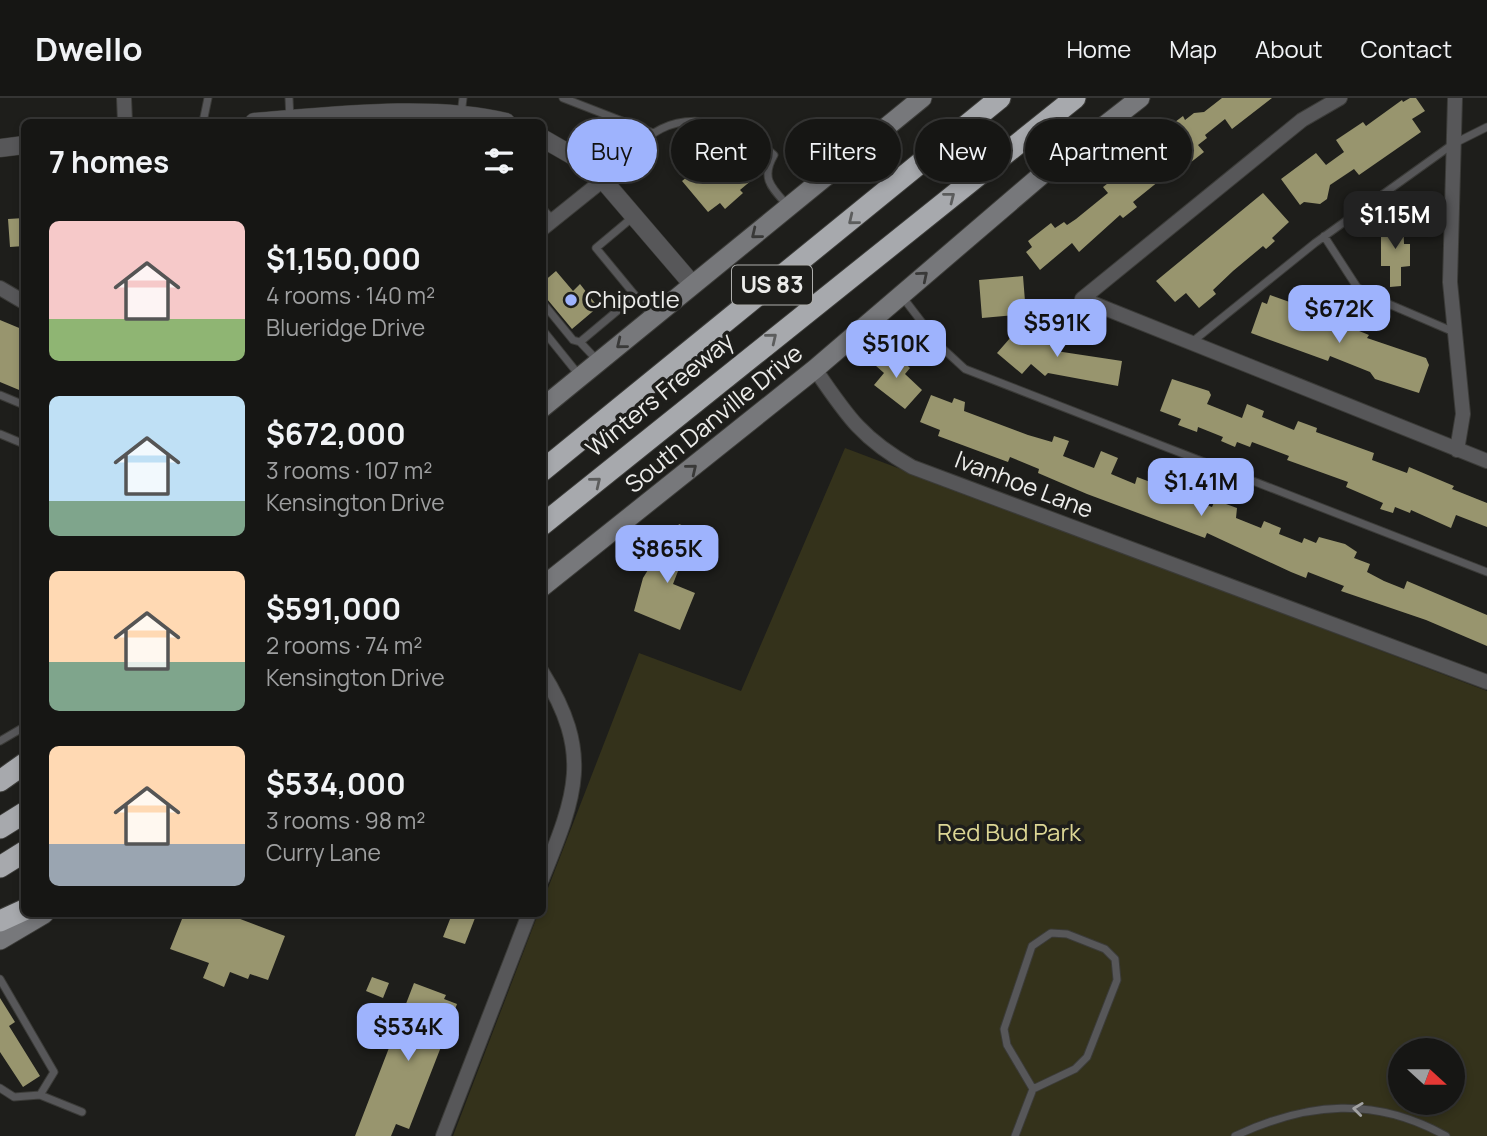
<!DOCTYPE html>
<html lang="en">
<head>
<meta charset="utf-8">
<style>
  :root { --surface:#161614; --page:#1f1f1d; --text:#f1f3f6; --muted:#9e9fa0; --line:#353534; --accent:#9eb3fd }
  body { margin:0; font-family:Manrope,sans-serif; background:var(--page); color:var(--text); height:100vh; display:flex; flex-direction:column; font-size:26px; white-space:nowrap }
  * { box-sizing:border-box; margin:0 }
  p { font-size:23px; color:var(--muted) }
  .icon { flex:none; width:38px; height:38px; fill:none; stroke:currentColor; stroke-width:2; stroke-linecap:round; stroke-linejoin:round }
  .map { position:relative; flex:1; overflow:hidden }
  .sheet { position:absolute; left:21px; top:21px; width:525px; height:798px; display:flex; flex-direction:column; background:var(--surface); border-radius:10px; box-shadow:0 4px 10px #0003,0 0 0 2px var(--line) }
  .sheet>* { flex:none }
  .banner { position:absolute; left:567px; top:21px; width:665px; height:63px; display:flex; gap:14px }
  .needle { width:46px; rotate:111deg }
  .fabs { position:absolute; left:1388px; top:940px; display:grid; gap:14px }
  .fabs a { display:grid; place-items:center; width:77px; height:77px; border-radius:50%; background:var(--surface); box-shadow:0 4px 10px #0003,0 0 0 2px var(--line); font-size:35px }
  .price { position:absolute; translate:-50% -60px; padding:0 16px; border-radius:14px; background:var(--accent); color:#111; font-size:23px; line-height:46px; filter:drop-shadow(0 2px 4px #0008) }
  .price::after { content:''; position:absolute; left:50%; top:42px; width:21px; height:16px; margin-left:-10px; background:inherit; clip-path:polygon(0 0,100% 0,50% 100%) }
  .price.selected { background:#222; color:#fff }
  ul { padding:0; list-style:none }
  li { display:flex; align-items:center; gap:21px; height:175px; padding:0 28px }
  li span { display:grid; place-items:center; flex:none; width:196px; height:140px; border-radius:10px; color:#555 }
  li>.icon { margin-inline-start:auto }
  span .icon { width:84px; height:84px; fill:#fffc; stroke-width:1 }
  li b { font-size:30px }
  h2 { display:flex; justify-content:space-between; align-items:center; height:84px; padding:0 28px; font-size:30px }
  .tag { padding:0 24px; border-radius:32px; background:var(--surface); box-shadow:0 4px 10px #0003,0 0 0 2px var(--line); font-size:24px; line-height:63px }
  .tag.selected { background:var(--accent); color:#111 }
  header { display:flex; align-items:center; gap:42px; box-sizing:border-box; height:98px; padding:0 35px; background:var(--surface); border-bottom:2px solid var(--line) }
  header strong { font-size:33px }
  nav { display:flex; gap:38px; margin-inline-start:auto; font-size:24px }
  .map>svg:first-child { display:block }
</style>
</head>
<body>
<header>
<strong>Dwello</strong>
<nav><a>Home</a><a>Map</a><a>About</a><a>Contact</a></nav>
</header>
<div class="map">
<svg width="1487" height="1038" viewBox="0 0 1487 1038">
  <rect width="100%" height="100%" fill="#1e1e1b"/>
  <!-- green -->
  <path fill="#34321b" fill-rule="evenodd" d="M845,350L1487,593V1038H453L538,816H542L543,803L639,555L741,593ZM1400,952H1452V1004H1400Z"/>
  <!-- building -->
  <path fill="#98956e" d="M1222,0H1272L1232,31L1225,21L1205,37L1207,40L1198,47L1204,54L1167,83L1164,79L1133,104L1137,109L1123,120L1120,117L1079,154L1072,145L1040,172L1026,154L1032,149L1028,143L1051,125L1055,130L1064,124L1067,127L1076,121L1108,95L1103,89L1141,60L1136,53L1147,45L1183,18L1185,22L1194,15L1204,14Z
    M1410,0H1416L1425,13L1412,21L1421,34L1359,77L1354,71L1330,87L1327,101L1320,106L1304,104L1300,107L1281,81L1316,55L1326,67L1344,54L1336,42L1363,24L1366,28L1402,2L1403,4Z
    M726,48L753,81L740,92L743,95L725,111L720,105L708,114L682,83Z
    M1263,95L1289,124L1272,140L1275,143L1266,151L1263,148L1233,173L1213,192L1216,196L1199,210L1186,195L1175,204L1156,183Z
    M24,120V148L10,149L8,121Z
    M1403,120L1404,146H1410V168L1401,169V188L1390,189V168H1381V136H1387V121Z
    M556,173L573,193L580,186L598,209L572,231L542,195V185Z
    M1023,178L1026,216L982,220L979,182Z
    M1270,197L1298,207L1295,217L1329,229L1330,227L1340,231L1342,226L1369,237L1367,240L1426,260L1429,267L1419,295L1375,281L1370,274L1330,258L1328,263L1251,235L1262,204L1267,206Z
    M0,222L24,232V294L0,284Z
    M1024,224L1056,253L1122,263L1118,288L1048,275L1045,278L1031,266L1022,276L997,255Z
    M889,250L910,270L905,276L922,292L905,311L874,287L884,275L875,267Z
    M1172,281L1209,293L1211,297L1207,306L1242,320L1247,306L1264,313L1262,319L1294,332L1298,323L1317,330L1316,334L1374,355L1372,362L1407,375L1409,369L1454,388L1452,391L1487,405V429L1456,417L1451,430L1411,412L1410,415L1395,409L1393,415L1380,411L1383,405L1346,389L1348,384L1287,362L1289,358L1252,344L1250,349L1237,344L1235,349L1221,343L1223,339L1198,329L1197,334L1178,327L1181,321L1160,313Z
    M931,297L952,305L954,300L965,304L964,313L1028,337L1052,344L1054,338L1069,343L1063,358L1094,370L1101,353L1118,360L1111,376L1135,386L1137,379L1153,385L1155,379L1171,385L1169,391L1182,398L1212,409L1215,402L1237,410L1236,420L1261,430L1264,423L1281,430L1279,436L1302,445L1304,440L1316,445L1319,439L1345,446L1357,454L1354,460L1370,466L1367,474L1384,483L1404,491L1407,483L1487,517V548L1426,522L1341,493L1344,488L1308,474L1306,480L1291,474L1207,435L1205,440L1087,396L1038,375L1039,371L1010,359L1008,364L938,338L940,332L920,324Z
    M679,426L694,432L673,486L695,495L680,532L634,513L643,480L651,467L657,469Z
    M184,816H227L285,838L268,882L250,876L248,881L230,874L224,889L203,880L209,865L170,851Z
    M452,816H473L475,820L465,846L443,839Z
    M372,879L389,885L383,900L366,893Z
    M414,885L446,897L444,901L457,906L446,936L409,1031L396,1026L391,1038H355Z
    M0,900L15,924L9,928L40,978L23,989L0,954Z"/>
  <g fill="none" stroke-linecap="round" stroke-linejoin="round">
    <!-- service casing -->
    <g stroke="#3b3b38" stroke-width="9">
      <path id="service" d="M289,0L290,22
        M563,0L653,35
        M461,16L463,0
        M203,24L208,0
        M603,82C641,46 660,13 718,26C740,31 757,41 774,57C760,81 772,90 789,109
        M542,110L553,122
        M633,119L596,150L653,219
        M1324,138L1357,189L1370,198L1454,234
        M901,197L940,248L965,271L1487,474
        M542,204L573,242L580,244
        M542,231L579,277
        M1192,244L1315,145L1453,46L1487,29
        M597,262L580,244L635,198
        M0,297L24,307
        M0,336L24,346
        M0,643L24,629
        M1051,835L1067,836L1105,851L1115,861L1117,882L1087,959L1075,971L1033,991L1007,947L1004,931L1032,848Z
        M0,881L54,974L40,997L14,999L0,990
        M40,997L82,1014
        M1015,1038L1033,991
        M1235,1038C1307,1004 1375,998 1446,1038"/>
    </g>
    <!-- minor casing -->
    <g stroke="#3b3b38" stroke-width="16">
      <path id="minor" d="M124,0L125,24
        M1340,0L1302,22L1082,201L1487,363
        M1455,0L1450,184L1463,316L1457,352
        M542,131L603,82
        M0,190L24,204
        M815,271C847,318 862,341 912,369L1487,584
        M542,574C593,656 576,697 542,781
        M443,1038L529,816"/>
    </g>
    <!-- tertiary casing -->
    <g stroke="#3b3b38" stroke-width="19">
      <path id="tertiary" d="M254,24C331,18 432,6 506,24
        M542,40L582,63L603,82L693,187
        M0,50L24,47"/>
    </g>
    <!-- secondary casing -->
    <g stroke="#3b3b38" stroke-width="21">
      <path id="secondary" d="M542,310L922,0
        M542,489L815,271L1045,74L1140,0
        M0,842L44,816"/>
    </g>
    <!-- motorway casing -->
    <g stroke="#3b3b38" stroke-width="23">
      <path id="motorway" d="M542,373L1000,0
        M542,427L1075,0
        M0,683L24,666
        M0,730L24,715
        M0,769L24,754
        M0,823L24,812"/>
    </g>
    <!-- service -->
    <use href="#service" stroke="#575759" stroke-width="7"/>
    <!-- minor -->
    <use href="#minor" stroke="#575759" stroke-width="14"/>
    <!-- tertiary -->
    <use href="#tertiary" stroke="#575759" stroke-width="18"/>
    <!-- secondary -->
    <use href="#secondary" stroke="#77787b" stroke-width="19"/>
    <!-- motorway -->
    <use href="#motorway" stroke="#a7a9ad" stroke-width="21"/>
  </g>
  <!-- one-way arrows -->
  <defs><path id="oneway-chevron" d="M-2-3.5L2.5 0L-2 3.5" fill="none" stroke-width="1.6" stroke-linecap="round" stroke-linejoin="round" transform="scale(1.75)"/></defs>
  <g stroke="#5c5d5d">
    <use href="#oneway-chevron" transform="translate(950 99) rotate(-38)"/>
    <use href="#oneway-chevron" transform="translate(853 122) rotate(141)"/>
    <use href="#oneway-chevron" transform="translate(772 240) rotate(-39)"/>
    <use href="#oneway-chevron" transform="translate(596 384) rotate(-39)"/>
  </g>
  <g stroke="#393938">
    <use href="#oneway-chevron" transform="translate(756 136) rotate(141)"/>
    <use href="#oneway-chevron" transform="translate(923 178) rotate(-40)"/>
    <use href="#oneway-chevron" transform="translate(621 246) rotate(141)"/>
    <use href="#oneway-chevron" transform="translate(692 371) rotate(-39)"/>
  </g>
  <use stroke="#a2a2a2" href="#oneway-chevron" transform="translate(1358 1011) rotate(-173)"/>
  <!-- markers -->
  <circle fill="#9eb3fd" stroke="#1e1e1b" stroke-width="2.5" cx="571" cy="202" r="7"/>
  <g text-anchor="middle" stroke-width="7" stroke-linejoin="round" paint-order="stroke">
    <!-- shield labels -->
    <rect fill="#1e1e1b" stroke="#aeaeac" stroke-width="2" x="732" y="167.5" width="80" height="39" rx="5"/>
    <g font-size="23" font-weight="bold" fill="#ececea">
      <text x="772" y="195">US 83</text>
    </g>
    <!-- poi labels -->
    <g font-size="24" fill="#ececea" stroke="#1e1e1b" text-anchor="start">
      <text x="585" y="210">Chipotle</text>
    </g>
    <!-- street labels -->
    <g font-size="24" fill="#ececea" stroke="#1e1e1b">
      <text transform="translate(660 297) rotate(-39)" y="8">Winters Freeway</text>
      <text transform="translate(714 321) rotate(-39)" y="8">South Danville Drive</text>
      <text transform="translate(1024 387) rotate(21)" y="8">Ivanhoe Lane</text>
    </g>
    <!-- park labels -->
    <g font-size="24" fill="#dcd694" stroke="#1e1e1b">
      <text x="1009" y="743">Red Bud Park</text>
    </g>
  </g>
</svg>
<div class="fabs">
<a><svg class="needle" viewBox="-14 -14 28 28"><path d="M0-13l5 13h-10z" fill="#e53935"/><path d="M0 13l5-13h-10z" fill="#9e9fa0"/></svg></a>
</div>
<b class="price selected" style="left:1395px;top:153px">$1.15M</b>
<b class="price" style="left:1339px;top:247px">$672K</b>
<b class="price" style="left:1057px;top:261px">$591K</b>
<b class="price" style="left:896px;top:282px">$510K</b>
<b class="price" style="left:1201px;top:420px">$1.41M</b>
<b class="price" style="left:667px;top:487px">$865K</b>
<b class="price" style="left:408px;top:965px">$534K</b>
<div class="banner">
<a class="tag selected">Buy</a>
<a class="tag">Rent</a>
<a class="tag">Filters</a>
<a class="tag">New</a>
<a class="tag">Apartment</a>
</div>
<section class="sheet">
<h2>7 homes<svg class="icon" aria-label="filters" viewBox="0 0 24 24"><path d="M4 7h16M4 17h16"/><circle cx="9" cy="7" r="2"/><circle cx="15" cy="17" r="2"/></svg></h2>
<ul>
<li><span style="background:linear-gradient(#f6c9c9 70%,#8fb573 0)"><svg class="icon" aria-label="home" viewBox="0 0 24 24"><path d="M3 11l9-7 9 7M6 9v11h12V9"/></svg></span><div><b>$1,150,000</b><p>4 rooms · 140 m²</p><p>Blueridge Drive</p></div></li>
<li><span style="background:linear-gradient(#bfe0f5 75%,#7fa58c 0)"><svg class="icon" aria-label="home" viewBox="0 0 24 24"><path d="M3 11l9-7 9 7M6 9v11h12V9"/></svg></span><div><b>$672,000</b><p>3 rooms · 107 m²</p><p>Kensington Drive</p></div></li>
<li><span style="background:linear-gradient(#ffd9b3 65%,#7fa58c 0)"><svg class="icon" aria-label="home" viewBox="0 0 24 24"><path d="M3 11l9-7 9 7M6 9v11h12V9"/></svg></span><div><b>$591,000</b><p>2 rooms · 74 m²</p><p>Kensington Drive</p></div></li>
<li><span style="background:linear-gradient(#ffd9b3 70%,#9aa5b1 0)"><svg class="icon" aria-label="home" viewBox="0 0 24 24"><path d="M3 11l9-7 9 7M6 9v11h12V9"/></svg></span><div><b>$534,000</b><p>3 rooms · 98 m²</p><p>Curry Lane</p></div></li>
</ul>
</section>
</div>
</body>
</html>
